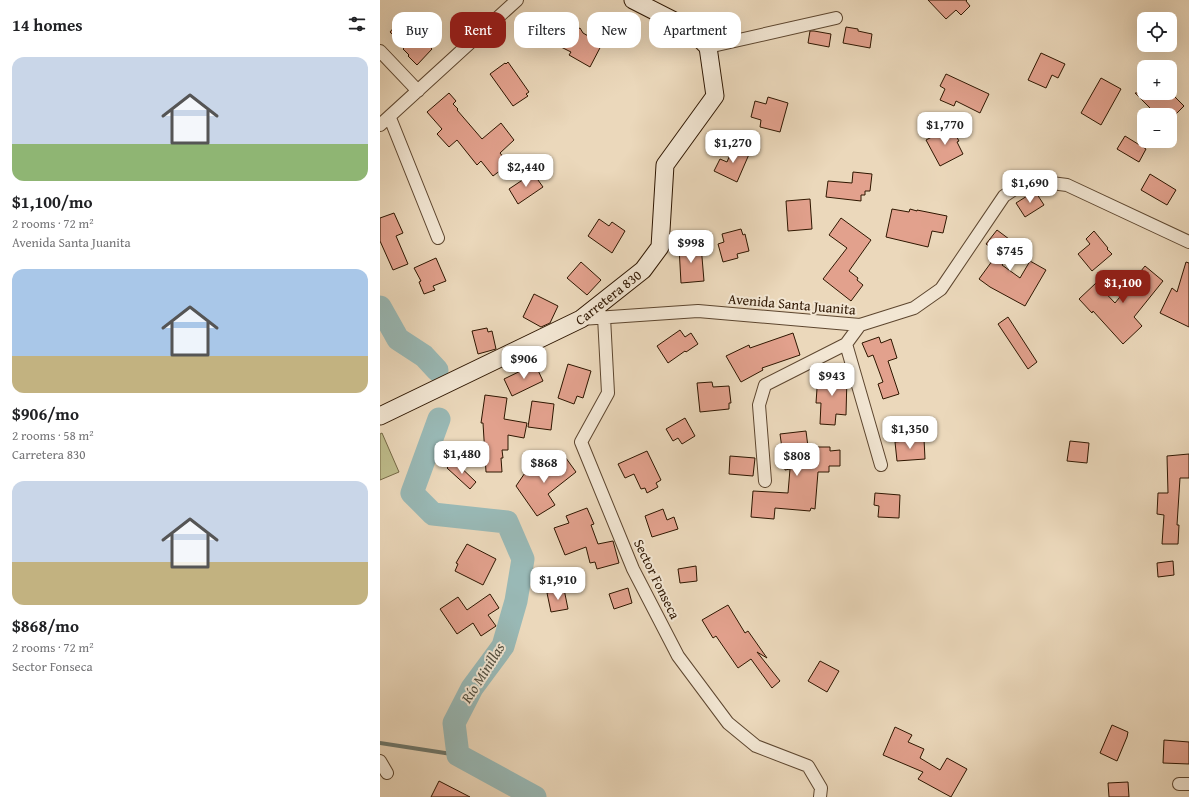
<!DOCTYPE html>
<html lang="en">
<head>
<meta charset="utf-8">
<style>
  :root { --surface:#fff; --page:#f6f6f6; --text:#202124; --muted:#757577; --accent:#8f2418 }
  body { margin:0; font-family:"Gentium Book Plus",serif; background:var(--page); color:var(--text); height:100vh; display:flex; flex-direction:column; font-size:15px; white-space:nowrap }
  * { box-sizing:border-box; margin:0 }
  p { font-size:13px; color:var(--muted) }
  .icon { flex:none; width:22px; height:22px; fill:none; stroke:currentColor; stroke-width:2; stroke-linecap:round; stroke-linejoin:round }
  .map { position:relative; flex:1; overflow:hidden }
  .drawer { display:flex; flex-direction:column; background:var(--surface); width:380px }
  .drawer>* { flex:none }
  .guide { position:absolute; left:12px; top:12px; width:380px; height:36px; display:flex; gap:8px }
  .buttons { position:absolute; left:757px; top:12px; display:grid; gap:8px }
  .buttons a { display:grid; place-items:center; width:40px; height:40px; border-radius:8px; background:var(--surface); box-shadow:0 4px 16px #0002; font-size:20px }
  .price { position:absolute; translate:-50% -34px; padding:0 9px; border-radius:8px; background:#fff; color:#222; font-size:13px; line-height:26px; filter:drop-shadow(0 1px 2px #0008) }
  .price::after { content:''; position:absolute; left:50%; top:24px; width:12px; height:9px; margin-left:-6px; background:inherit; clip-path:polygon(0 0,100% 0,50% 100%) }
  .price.on { background:var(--accent); color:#fff }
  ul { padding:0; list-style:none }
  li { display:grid; align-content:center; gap:8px; height:212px; padding:0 12px }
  li span { display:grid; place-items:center; height:124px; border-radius:12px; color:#555 }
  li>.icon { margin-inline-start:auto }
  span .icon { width:72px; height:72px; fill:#fffc; stroke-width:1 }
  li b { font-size:17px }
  h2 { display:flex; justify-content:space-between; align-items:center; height:48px; padding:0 12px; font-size:17px }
  .chip { padding:0 14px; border-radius:12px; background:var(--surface); box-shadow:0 4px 16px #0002; font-size:14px; line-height:36px }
  .chip.on { background:var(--accent); color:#fff }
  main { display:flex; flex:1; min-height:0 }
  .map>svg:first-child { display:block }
</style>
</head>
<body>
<main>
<section class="drawer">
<h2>14 homes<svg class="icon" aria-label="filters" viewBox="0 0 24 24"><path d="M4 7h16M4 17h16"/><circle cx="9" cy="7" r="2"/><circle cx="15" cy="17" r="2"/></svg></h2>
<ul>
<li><span style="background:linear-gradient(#c9d6e8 70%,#8fb573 0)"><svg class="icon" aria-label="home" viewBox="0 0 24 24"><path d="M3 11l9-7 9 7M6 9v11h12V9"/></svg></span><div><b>$1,100/mo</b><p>2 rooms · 72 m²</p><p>Avenida Santa Juanita</p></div></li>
<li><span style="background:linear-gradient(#a9c7e8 70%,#c2b280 0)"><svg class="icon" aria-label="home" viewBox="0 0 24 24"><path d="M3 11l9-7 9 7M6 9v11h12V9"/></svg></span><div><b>$906/mo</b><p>2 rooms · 58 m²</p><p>Carretera 830</p></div></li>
<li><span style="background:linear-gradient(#c9d6e8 65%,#c2b280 0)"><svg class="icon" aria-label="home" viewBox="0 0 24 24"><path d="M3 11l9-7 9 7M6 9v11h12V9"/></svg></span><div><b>$868/mo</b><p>2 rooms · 72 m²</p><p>Sector Fonseca</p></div></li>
</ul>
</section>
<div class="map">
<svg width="809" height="797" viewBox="0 0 809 797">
  <rect width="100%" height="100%" fill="#ebd8bb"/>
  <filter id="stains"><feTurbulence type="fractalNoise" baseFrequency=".005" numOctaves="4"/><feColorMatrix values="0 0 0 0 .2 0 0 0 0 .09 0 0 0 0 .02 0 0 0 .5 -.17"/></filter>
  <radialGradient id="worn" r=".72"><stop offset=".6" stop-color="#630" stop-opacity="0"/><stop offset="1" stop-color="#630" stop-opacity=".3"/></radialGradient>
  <!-- green -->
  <path fill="#bebc8b" stroke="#766946" d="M2,433L19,472L0,480V434Z"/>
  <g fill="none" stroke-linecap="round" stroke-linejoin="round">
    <!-- stream -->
    <path stroke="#6e786d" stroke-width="4" d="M0,743L78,755"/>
    <!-- river -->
    <path stroke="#99b9b6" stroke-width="23" d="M0,307L18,339L44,356L57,370
      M59,419L32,493L53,514L127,522L143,559L136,601L123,646L92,688L74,723L78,755L155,797"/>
  </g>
  <!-- building -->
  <path fill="#e2a18d" stroke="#2e1600" d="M548,0H587L586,1L590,6L581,15L576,10L566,19Z
    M17,24L30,36L33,33L43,42L44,41L52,49L37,65L28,56L29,55L23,49L25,47L10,32Z
    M466,27L478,29V31L492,34L490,48L463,43Z
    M200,28L203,33L222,44L210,67L189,55L191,52L177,45L185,31L189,33Z
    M430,31H434L451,34L449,47L428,43Z
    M661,53L685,64L678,78L672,75L666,88L648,80Z
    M128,62L149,92L146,94L148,96L133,106L110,74L125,63L126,64Z
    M566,74L609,94L600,113L576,101L574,106L560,100L565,89L560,86Z
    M721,78L741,89L721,125L701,113Z
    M69,93L76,101L73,104L78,109L77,110L102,139L121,123L134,140L120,153L129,164L113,176L101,161L97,165L77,140L69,147L57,134L62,129L47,112Z
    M755,93H791L804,106L795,115H777Z
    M388,97L408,103L400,132L380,127L381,120L371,117L375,101L386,104Z
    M571,127L579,141L577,142L583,154L560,166L546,140Z
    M745,136L766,149L759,162L737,149Z
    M354,145L370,152L357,182L334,171L340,159L347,162Z
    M473,172L492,174L490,191H485V195H481V201L446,197L448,181L472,183Z
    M153,173L163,187L138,204L129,189Z
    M770,174L796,190L787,205L761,190Z
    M655,191L664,205L645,217L636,203Z
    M430,199L432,229L408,231L406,201Z
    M512,209L529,212L530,209L537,211V210L567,216L563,233L552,231L548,247L506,237Z
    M14,213L23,233L16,236L28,264L13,270L0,241V218Z
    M461,218L491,240L469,271L478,278L477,280L483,285L471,301L443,279L467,248L449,235Z
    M219,219L229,226L232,222L245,231L232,253L208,236Z
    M361,229L363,235L365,234L369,251L357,254L358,258L343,262L338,244L344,242L342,234Z
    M617,230L637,245L622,265L640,278L650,261L666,270L645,306L610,287L599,279L618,253L606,244Z
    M714,231L728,248L727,249L732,254L712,271L698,254L710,244L706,239Z
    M321,245L324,281L301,283L299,247Z
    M56,258L66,281L53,286L55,290L44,294L39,282L41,281L34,268Z
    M201,262L221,280L207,295L187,278Z
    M806,262L809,263V327L780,313L792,288L797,292Z
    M765,266L783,281L754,317L762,326L743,344L713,311L712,313L699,299L716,283L735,303Z
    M154,294L178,306L170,323L161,327L143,317Z
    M628,317L657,362L648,369L618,324Z
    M107,328L108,332L112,331L116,349L98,354L92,331Z
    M300,330L305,337L311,333L318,344L306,352L305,351L288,363L277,346Z
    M413,333L420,355L382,368L383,370L361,382L346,356L369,345L370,348Z
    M499,337L501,343L511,339L517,358L508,361L519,394L503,399L498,384L503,382L493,355L488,357L482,343Z
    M155,364L163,381L132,396L124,379Z
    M188,364L211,371L203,398L197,396L194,404L178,398Z
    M438,374L467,376L466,415L456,414L455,425L440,424L441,403H436Z
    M332,382L333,387L349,386L351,403H349V409L320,412L317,383Z
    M105,395L127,398L124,419L147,423L144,438L128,435V450H122L123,458H121L122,472H106L103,423H101Z
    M152,401L174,404L171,430L148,427Z
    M305,418L315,436L302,444L298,438L293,441L286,429Z
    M426,431L428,447H450V451L460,450V466H449V472H438L435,509L431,508L430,511L395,508L394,519L371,517L373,491L408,493L410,469L405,470L400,434Z
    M544,439L545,459L517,461L515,442Z
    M690,441L709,443L707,463L687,461Z
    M267,451L281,480L276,483L278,487L267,493L265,488L261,489L254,474L245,478L238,464Z
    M183,454L196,472L168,494L175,505L157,516L136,486L149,467L155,474Z
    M809,454V478H800L797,525H799L798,544H782L784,515L777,514L778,493H788L787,456Z
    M350,456L375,458L373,476L349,474Z
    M74,461L96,482L90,489L67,468Z
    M495,493L520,495L519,518L498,517L499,506L494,505Z
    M207,508L214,524L211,525L218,544L233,541L239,563L217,569L215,562L210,563L206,547L185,555L174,528L189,523L186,516Z
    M283,509L287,520L294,517L298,529L272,537L265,516Z
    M87,544L116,559L103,585L75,571L78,564L76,563Z
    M793,561L794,575L778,577L777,563Z
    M316,566L317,581L300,583L298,569Z
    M248,588L252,603L234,609L229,594Z
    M184,589L188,609L171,612L167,593Z
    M110,594L119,608L108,615L116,626L101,636L93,623L77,634L60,609L78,597L87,610Z
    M348,605L365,633L368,631L387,658L377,652L400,681L392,688L371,659L358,668L336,636L333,638L322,620Z
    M440,661L459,671L447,692L428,681Z
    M732,725L748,732L747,737L737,761L720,753Z
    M515,727L532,735L528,742L544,749L540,758L560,770L567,758L587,769L571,797L538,779L543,772L503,755Z
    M784,740L809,742V764L783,763Z
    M59,781L90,797H51Z
    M748,782L749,797H729L728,783Z"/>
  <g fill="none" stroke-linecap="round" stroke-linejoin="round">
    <!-- street casing -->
    <g stroke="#5d462f" stroke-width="14">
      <path id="street" d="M328,47L456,18
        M0,51L38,91
        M10,118L58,238
        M0,125L137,0
        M224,317L228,393L201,442L253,569L298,656L348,723L376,746L428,766L441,788L440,797
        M201,319L318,311L480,325L534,308L561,289L624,196L648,180L687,185L809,242
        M480,325L466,344L501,465
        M385,481L379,405L385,385L466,344
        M0,761L7,773
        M799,784H809"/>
    </g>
    <!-- secondary casing -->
    <g stroke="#2e1600" stroke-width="19">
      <g id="secondary">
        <path id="s1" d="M0,416L201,319L263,270L280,247L285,165L335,96L328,47L310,29L253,0"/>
      </g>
    </g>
    <!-- street -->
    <use href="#street" stroke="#f2e6d3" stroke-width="12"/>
    <!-- secondary -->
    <use href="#secondary" stroke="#f2e6d3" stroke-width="17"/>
  </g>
  <g text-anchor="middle" stroke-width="4" stroke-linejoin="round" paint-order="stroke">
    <!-- street labels -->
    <g font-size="14" fill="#2e1600" stroke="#f2e6d3">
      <text dy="5" stroke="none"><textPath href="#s1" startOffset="258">Carretera 830</textPath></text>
      <text transform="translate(412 304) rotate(5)" y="5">Avenida Santa Juanita</text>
      <text transform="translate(277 579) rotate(64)" y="5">Sector Fonseca</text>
    </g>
    <!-- water labels -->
    <g font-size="15" font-style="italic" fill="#534f40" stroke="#f2e6d3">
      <text transform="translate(103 673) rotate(-58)" y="5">Río Minillas</text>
    </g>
  </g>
  <rect width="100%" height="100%" filter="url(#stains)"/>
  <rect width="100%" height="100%" fill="url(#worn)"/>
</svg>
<div class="buttons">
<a><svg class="icon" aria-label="locate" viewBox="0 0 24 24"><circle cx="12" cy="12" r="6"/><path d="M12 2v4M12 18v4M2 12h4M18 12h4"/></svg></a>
<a>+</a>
<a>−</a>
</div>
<b class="price" style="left:565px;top:146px">$1,770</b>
<b class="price" style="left:353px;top:164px">$1,270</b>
<b class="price" style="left:146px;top:188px">$2,440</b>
<b class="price" style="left:650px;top:204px">$1,690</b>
<b class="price" style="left:311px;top:264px">$998</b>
<b class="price" style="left:630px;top:272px">$745</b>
<b class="price on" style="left:743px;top:304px">$1,100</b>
<b class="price" style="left:144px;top:380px">$906</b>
<b class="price" style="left:452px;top:397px">$943</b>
<b class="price" style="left:530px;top:450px">$1,350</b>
<b class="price" style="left:82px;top:475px">$1,480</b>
<b class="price" style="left:417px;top:477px">$808</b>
<b class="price" style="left:164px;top:484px">$868</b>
<b class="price" style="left:178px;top:601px">$1,910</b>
<div class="guide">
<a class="chip">Buy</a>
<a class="chip on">Rent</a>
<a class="chip">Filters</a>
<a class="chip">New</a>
<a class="chip">Apartment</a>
</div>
</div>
</main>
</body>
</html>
